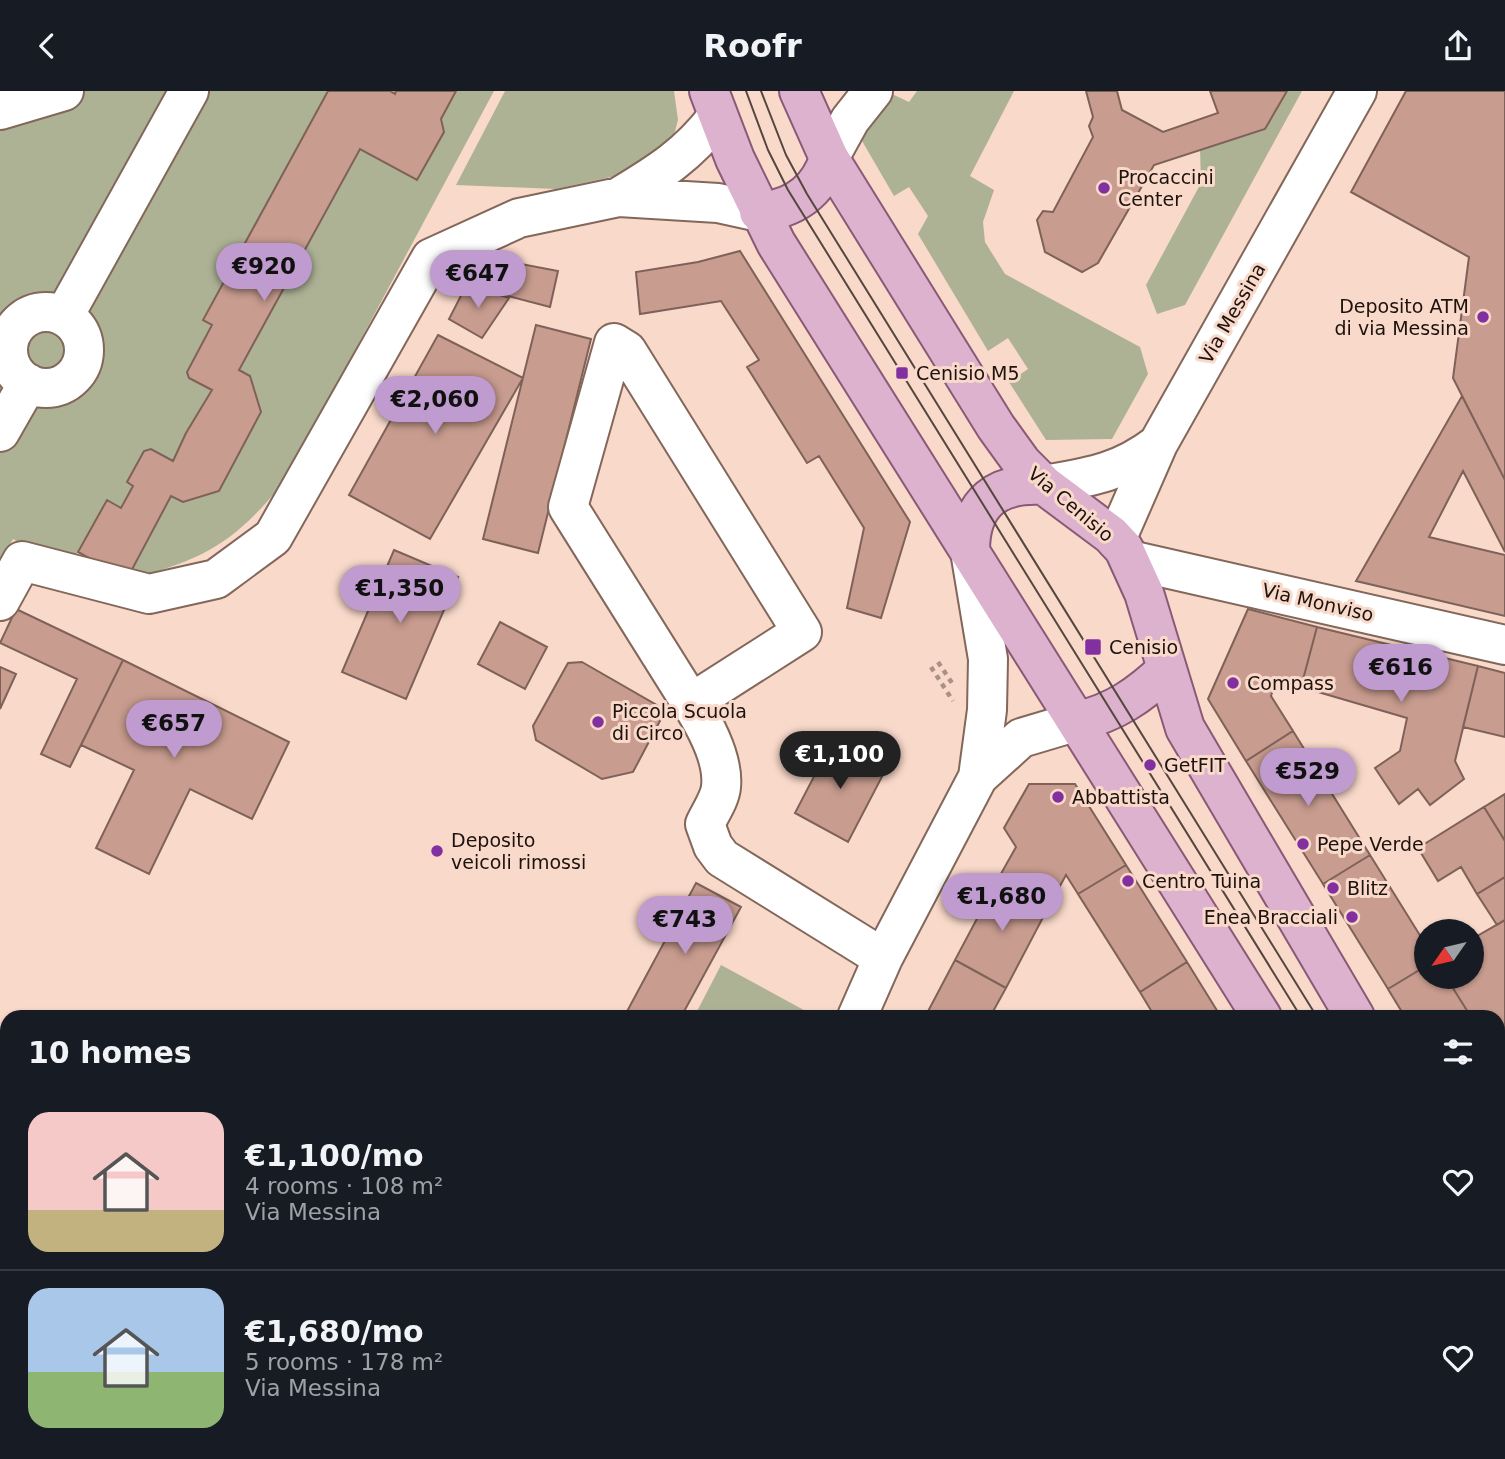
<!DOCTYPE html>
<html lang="en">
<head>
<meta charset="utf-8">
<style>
  :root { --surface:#171b24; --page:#20242c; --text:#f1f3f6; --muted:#9ea1a6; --line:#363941; --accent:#bf9bcf }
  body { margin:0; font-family:"DejaVu Sans",sans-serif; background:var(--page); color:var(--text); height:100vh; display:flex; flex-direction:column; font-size:26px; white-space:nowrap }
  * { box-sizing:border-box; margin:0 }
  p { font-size:23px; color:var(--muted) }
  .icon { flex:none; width:38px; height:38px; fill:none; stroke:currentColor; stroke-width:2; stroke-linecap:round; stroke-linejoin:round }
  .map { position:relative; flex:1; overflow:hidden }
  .panel { position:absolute; left:0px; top:919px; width:1505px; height:450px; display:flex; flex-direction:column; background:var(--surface); border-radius:21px 21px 0 0; box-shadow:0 2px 5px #0004 }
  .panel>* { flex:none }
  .needle { width:46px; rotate:236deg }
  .buttons { position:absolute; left:1414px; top:828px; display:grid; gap:14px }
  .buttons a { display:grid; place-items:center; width:70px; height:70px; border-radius:50%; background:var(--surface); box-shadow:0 2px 5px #0004; font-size:35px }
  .price { position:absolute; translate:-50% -60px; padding:0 16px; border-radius:24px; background:var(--accent); color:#111; font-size:23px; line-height:46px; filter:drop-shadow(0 2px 4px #0008) }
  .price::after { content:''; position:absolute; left:50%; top:42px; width:21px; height:16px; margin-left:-10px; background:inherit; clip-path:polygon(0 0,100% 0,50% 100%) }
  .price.current { background:#222; color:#fff }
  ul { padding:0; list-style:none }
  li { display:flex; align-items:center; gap:21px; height:175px; padding:0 28px }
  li+li { border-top:2px solid var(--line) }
  li span { display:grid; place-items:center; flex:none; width:196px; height:140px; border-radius:21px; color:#555 }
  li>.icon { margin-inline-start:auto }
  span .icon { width:84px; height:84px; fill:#fffc; stroke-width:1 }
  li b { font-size:30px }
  h2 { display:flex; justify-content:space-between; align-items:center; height:84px; padding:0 28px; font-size:30px }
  header { display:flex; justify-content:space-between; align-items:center; height:91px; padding:0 28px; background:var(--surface); font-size:32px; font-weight:800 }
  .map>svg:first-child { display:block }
</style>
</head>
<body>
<header><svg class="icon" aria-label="back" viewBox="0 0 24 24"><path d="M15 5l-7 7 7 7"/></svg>Roofr<svg class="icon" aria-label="share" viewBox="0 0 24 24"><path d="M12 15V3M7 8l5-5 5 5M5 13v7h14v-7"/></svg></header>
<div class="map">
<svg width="1505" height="1368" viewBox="0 0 1505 1368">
  <rect width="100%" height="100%" fill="#f9d9ca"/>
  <!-- green -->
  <path fill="#aeb295" d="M0,0H494L286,388C237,450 204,470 127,488L78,461L63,475L13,448L0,472Z
    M505,0H674L678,29L671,55L634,81L556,98L456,94Z
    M917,0H1014L970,85L994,99L983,131L985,151L1005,183L1140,256L1148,283L1112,348L1046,349L1009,291L1028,278L1008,247L988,260L918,143L928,125L909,96L894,105L858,43L892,3L909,11Z
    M1287,0H1302L1185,214L1157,223L1146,194L1201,92L1200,58L1265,38Z
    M721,874L813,924L812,926H694Z
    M618,1362H697L696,1368H614Z"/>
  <!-- building -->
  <path fill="#c89c8f" stroke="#7e6158" stroke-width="2" d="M328,0H390L395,3L396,0H456L441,28L444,41L417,89L360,58L239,279L250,285L261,321L219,400L183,411L171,405L127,488L78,461L107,409L121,417L133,395L127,391L144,360L151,358L173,370L186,342L212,299L189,287L187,281L212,234L203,229Z
    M1086,0H1117L1122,19L1163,41L1218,22L1210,0H1287L1265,38L1154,74L1098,172L1082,181L1045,161L1037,129L1043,120L1053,121L1093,46L1089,35L1093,26Z
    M1406,0H1505V389L1453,287L1469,166L1351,101Z
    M740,160L910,431L881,527L847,517L864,437L819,365L807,372L747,276L759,269L721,210L640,223L636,181L698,171Z
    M500,169L558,180L550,216L493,201Z
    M467,193L509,207L482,247L449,228Z
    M536,234L591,248L538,462L483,448Z
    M438,244L523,287L430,448L349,404Z
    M1462,305L1505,389V461L1463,380L1429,446L1505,464V525L1356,490Z
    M394,459L458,486L406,608L342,581Z
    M16,518L123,569L70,676L41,663L77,588L0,552Z
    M1248,518L1317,536L1301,596L1277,586L1271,605L1293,640L1246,670L1208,608Z
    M500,531L547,556L525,598L478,573Z
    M1317,536L1478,575L1455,670L1464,688L1430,714L1418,698L1399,713L1375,677L1400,660L1407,627L1301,596Z
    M123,569L289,651L252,728L190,698L149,783L96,757L134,679L81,654Z
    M582,571L660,616L662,626L633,681L602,688L536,649L533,635L568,572Z
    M1478,575L1505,582V646L1463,636Z
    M0,576L16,583L0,618Z
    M1293,640L1370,764L1323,793L1246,670Z
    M833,649L886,678L848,751L795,722Z
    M1029,693H1075L1126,774L1078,803L1066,784L1049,815L998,788L1016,756L1004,737Z
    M1505,703V750L1484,716Z
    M1484,716L1505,750V786L1477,803L1461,776L1438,790L1418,757Z
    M1370,764L1426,854V875L1388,898L1323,793Z
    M1126,774L1187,871L1140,901L1078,803Z
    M1505,786V829L1497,834L1477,803Z
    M998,788L1049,815L1006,897L955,869Z
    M696,792L741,816L681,926H624Z
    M1505,829V975L1503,976L1498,969V926H1471L1446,886H1472V848Z
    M955,869L1006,897L990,926H925Z
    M1187,871L1221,926H1155L1140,901Z
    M1426,875V886H1446L1471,926H1405L1388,898Z
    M1505,975V1085L1498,1074V979Z
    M389,1362H618L614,1368H387Z
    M786,1362H852L850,1368H784Z
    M873,1362H992L1006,1365L1005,1368H900Z
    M1422,1362H1493L1494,1363L1493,1368H1425Z"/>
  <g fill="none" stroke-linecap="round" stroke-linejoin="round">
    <!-- minor casing -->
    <g stroke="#82675a" stroke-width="42">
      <path id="minor" d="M0,19L64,0
        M829,67L850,29L873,0
        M619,106C659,82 688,64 717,26
        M8 259a38 38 0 1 1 76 0a38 38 0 1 1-76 0Z
        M64,225L189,0
        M0,341L28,292
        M1044,394C1090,386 1120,382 1158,353
        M1116,449L1158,353L1357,0
        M970,460L988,568L987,619L978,686
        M1130,469L1505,554
        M0,510L22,470L149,503L216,488L273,446L431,167L519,127L619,106L718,112L759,121
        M691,612L802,541L627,260L614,252L568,416L691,612C705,634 724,669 721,696C720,708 710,722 705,733L713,755L722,767L883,867
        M857,926L883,867L978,686L1021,647L1078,630
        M0,1310L7,1315
        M99,1362L111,1368
        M743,1368L745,1362"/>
    </g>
    <!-- major casing -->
    <g stroke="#8a5976" stroke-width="42">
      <path id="major" d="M709,0L735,68L776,152L1262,926
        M799,0L829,67L996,336L1022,372L1044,394L1111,444L1124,458L1144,502L1185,637L1355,926
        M759,121C794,118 819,100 829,67
        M970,460C970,411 997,391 1044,394
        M1078,630C1114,622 1140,604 1166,579
        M1498,1164L1505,1175
        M1498,1306L1505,1317"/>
    </g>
    <!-- path -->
    <path stroke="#aa9186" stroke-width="4.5" stroke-dasharray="5 5" stroke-linecap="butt" d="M938,571L952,592
      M931,576L953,610
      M656,1368L659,1362"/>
    <!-- minor -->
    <use href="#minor" stroke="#fff" stroke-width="38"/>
    <!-- major -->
    <use href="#major" stroke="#dcb2ce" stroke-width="38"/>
    <!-- tram -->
    <path stroke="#56463e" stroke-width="2" d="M746,0L768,59L788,99L1301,926
      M761,0L786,64L807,103L1317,926
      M1498,1217L1505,1228
      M1498,1243L1505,1254"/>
  </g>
  <!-- markers -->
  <g fill="#8230a0" stroke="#f9d9ca" stroke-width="2.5">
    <circle cx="1104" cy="97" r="7"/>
    <circle cx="1483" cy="226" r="7"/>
    <rect x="895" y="275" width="14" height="14" rx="3.5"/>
    <rect x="1084" y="547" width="18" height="18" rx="3.5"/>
    <circle cx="1233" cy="592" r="7"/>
    <circle cx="598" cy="631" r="7"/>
    <circle cx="1150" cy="674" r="7"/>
    <circle cx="1058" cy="706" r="7"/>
    <circle cx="1303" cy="753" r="7"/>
    <circle cx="437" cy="760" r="7"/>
    <circle cx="1128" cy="790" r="7"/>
    <circle cx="1333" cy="797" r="7"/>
    <circle cx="1352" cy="826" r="7"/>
  </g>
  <g text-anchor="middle" stroke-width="6" stroke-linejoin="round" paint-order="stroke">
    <!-- poi labels -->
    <g font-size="19" fill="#1d120d" stroke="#f9d9ca" text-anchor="start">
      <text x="1118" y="93">Procaccini<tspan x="1118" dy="22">Center</tspan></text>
      <text x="1469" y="222" text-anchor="end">Deposito ATM<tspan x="1469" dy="22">di via Messina</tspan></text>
      <text x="916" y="289">Cenisio M5</text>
      <text x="1109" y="563">Cenisio</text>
      <text x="1247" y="599">Compass</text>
      <text x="612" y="627">Piccola Scuola<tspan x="612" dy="22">di Circo</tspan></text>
      <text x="1164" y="681">GetFIT</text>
      <text x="1072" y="713">Abbattista</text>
      <text x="451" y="756">Deposito<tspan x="451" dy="22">veicoli rimossi</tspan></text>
      <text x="1317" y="760">Pepe Verde</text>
      <text x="1142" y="797">Centro Tuina</text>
      <text x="1347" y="804">Blitz</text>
      <text x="1338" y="833" text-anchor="end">Enea Bracciali</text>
    </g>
    <!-- street labels -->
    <g font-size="19" fill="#1d120d" stroke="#f9d9ca">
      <text transform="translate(1232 222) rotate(-60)" y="7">Via Messina</text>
      <text transform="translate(1071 413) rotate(40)" y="7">Via Cenisio</text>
      <text transform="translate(1318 511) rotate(13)" y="7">Via Monviso</text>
    </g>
  </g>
</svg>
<div class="buttons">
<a><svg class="needle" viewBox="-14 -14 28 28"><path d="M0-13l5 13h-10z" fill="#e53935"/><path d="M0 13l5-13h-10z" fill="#9ea1a6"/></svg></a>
</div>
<b class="price" style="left:264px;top:212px">€920</b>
<b class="price" style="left:478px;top:219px">€647</b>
<b class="price" style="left:435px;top:345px">€2,060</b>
<b class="price" style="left:400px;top:534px">€1,350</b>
<b class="price" style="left:1401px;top:613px">€616</b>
<b class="price" style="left:174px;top:669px">€657</b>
<b class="price current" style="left:840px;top:700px">€1,100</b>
<b class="price" style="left:1308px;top:717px">€529</b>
<b class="price" style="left:1002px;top:842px">€1,680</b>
<b class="price" style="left:685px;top:865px">€743</b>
<section class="panel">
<h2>10 homes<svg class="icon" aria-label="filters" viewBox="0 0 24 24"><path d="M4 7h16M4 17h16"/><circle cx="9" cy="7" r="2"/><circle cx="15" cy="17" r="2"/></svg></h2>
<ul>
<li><span style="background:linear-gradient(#f6c9c9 70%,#c2b280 0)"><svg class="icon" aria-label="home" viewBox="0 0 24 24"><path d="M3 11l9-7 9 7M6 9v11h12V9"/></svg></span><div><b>€1,100/mo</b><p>4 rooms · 108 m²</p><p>Via Messina</p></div><svg class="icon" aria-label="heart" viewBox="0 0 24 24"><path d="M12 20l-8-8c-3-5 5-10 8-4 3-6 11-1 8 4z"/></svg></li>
<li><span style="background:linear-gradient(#a9c7e8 60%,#8fb573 0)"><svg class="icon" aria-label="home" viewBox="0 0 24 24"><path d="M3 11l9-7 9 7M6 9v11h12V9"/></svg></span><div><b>€1,680/mo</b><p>5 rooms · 178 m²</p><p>Via Messina</p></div><svg class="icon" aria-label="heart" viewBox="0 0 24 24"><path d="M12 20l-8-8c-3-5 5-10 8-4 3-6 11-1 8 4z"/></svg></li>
</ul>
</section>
</div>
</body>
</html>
